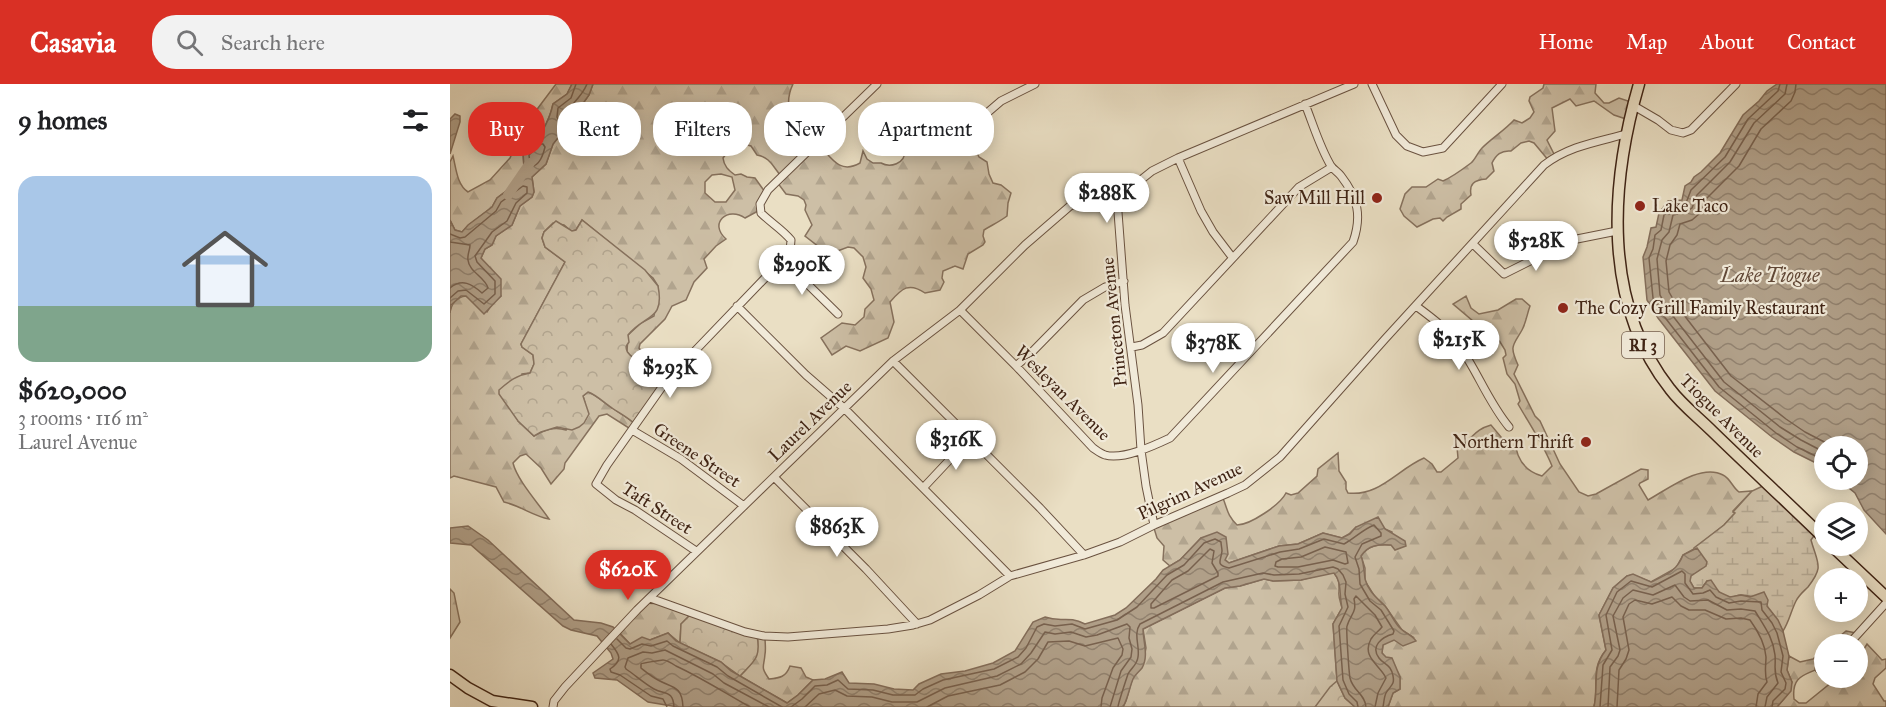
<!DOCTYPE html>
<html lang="en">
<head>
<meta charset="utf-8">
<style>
  :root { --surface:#fff; --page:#f2f2f2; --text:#202124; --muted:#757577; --accent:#d93025 }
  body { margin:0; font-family:"IM FELL Great Primer",serif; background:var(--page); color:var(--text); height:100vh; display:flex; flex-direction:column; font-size:22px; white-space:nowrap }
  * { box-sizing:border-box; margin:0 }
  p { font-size:20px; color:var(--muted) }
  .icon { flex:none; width:33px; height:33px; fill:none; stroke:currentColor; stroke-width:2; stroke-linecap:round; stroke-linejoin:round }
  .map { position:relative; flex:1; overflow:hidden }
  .panel { display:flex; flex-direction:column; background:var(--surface); width:450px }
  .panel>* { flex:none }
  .hud { position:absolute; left:18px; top:18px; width:570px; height:54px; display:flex; gap:12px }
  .controls { position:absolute; left:1364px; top:352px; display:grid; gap:12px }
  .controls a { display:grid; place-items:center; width:54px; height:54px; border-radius:50%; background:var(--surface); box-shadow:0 3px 15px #0003; font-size:30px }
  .price { position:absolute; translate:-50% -51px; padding:0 14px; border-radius:21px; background:#fff; color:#222; font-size:20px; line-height:39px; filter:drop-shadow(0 2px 3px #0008) }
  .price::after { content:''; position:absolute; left:50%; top:36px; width:18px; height:14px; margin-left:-9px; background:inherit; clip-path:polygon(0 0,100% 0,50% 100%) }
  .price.selected { background:var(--accent); color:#fff }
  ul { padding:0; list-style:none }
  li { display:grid; align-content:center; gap:12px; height:318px; padding:0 18px }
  li span { display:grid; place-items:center; height:186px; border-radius:18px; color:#555 }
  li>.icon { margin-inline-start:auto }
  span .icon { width:108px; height:108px; fill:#fffc; stroke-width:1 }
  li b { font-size:26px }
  h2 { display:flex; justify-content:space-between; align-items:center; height:72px; padding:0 18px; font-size:26px }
  .pill { padding:0 21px; border-radius:24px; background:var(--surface); box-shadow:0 3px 15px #0003; font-size:21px; line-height:54px }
  .pill.selected { background:var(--accent); color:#fff }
  header { display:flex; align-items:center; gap:36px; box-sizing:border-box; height:84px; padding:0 30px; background:var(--accent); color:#fff }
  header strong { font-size:28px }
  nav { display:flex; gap:33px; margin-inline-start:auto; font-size:21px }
  .search { width:420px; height:54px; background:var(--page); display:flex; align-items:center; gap:15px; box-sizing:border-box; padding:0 21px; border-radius:24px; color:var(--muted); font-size:22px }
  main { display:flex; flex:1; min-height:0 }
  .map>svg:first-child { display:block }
</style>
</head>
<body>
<header>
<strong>Casavia</strong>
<div class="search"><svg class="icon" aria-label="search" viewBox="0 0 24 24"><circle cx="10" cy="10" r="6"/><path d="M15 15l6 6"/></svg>Search here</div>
<nav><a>Home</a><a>Map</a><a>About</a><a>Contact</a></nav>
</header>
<main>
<section class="panel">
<h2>9 homes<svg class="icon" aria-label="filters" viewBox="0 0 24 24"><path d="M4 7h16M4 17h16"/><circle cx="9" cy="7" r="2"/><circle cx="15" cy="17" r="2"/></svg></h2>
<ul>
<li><span style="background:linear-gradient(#a9c7e8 70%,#7fa58c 0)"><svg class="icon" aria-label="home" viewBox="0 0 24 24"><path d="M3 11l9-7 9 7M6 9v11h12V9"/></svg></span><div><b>$620,000</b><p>3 rooms · 116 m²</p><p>Laurel Avenue</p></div></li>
</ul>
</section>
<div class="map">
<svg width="1436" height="623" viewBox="0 0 1436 623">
  <defs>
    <pattern id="forest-firs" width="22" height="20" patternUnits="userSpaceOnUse" patternTransform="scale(1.5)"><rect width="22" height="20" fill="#cdbfa6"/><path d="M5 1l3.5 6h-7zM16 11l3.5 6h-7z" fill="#b1a48e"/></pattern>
    <pattern id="wetland-marsh" width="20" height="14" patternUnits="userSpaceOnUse" patternTransform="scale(1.5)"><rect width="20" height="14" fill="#cdbfa6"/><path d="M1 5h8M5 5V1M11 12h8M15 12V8" fill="none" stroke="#b1a48e"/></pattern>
    <pattern id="park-crowns" width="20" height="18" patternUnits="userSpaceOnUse" patternTransform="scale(1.5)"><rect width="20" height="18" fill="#cdbfa6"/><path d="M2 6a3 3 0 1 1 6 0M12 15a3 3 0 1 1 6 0" fill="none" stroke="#b1a48e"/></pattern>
    <pattern id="water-waves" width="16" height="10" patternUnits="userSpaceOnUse" patternTransform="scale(1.5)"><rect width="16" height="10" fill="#b09f88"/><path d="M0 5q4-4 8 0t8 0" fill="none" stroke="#91816e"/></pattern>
  </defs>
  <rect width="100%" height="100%" fill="#eadfc4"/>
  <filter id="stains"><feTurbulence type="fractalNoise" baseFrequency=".00333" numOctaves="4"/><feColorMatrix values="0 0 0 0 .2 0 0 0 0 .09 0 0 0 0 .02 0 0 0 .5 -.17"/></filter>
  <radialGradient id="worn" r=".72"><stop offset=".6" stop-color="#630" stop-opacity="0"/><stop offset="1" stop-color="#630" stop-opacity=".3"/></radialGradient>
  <!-- forest -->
  <path fill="url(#forest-firs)" stroke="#86715d" stroke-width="1.5" fill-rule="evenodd" d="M106,0H122L117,10L103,20C99,39 88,56 73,68L74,84L72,93L68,98L47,114L42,123L19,141L12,148L5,146L0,136V78L3,72C6,84 7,101 18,108L40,96L60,74L73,44Z
    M143,0H343C331,25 345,44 361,63L368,60C381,73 389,91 410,79L413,67L417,75L423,79H431C440,84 455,80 455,67C454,62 450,57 448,53L457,43L491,27L504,42C500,51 502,61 511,65L523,60L529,73L537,78L539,90L543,99L551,101L561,109L558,119L557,132C549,138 542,141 534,146L533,152L535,158L533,161L518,170L513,185L505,182L493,187L492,194L494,198L490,206L475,209C459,198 452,204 440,218L444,238L438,254L410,267L396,262L382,271L371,254L392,239L405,241L414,233L415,225L424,216L421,205L413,194L416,183L413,173L404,164L398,163L385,168L373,166L355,152L362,141L355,126L356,121L354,116L348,112L336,110L327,98L331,92C323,83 320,73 307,71L301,62L290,59L280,65L273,74C274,82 278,86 285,91L291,90L297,93L305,94L315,108L310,126L295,134C278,122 258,139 276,155L266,162L254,175L257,184L244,198L236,216L222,222L215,235L190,260L189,264L193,269L221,294L217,298C206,291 184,277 177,268L178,251L191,239L204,232L208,202L203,194L132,136L126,146L121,147L114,141L103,139L94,148L92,154L95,163L115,178L71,260L72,263L83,271L84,280L80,289L72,290L68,337L84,352C94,346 104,342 116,346L135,319L133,312L138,308C147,311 154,319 162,324C171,330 179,334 186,341L182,346L157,330L149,332L115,379L114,385L101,400L91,384L76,370L70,372L63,379C67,396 89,420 99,435C83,432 71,422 54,418L46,403L4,392L0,394V229C1,221 6,213 16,212L37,228L42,220L51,212L31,174L35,165L42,161L46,152L62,141L70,122L82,113L84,108L82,93L96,80L103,60L111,50L121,30L134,18L139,11ZM271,90L282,93L285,106L276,118H265L255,109V98L262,91Z
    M1094,0H1146L1145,9L1154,19H1159L1169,14L1184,19L1179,36L1164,31L1144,17L1126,22L1120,15L1102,24L1105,47L1097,56L1105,72L1099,77L1084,59L1079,57L1071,59L1061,67C1051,66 1046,71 1042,79L1044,87L1036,95C1024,96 1019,100 1021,111L1011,120V125L997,133L993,137L990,134L983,135L967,143L954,132L950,125L955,110L962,103H976L988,95L993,97C1002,93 1013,85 1021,79C1025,76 1028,68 1032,64C1042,54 1055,46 1064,36L1072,39L1080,34L1084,28L1079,17L1080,13L1093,4Z
    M1016,212L1021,224L1029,230L1048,226L1066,215H1072L1080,222C1077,230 1076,239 1072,246C1063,262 1059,261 1068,281L1064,290L1085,332L1090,337L1110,380L1129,408L1138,412L1146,410L1191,385L1198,386V395L1190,399L1189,401L1198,416C1218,405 1251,379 1273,391C1281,395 1282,403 1289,408L1302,407L1283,427L1285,429L1274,441L1244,465L1233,471L1226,484L1201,498L1183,491L1177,492L1163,504L1149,531L1156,566C1140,585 1149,601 1144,623H938L943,609L950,605V593L932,569L933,561L939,557L963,553L952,546L935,522L925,513L915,497V484L911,472C918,461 929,460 941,461L942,448L935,445L906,443L899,450L892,454L873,449L848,460L829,462L779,479L751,454L730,476L720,482L713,476L714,462L707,454L703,441L772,412C778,425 776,430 787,441C800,441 830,421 836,409L841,411L848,409L867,392L868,385L888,369L889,387L896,398V405L898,409C929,413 948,385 974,374L982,380L987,388H991L1008,374L1007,363C1022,357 1023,346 1041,341L1056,359L1065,356C1066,374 1075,387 1092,392L1102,382C1093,360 1080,341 1068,320L1070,317L1065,300L1057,290L1053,274L1056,271L1055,266L1044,248H1036L1029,237H1023L1003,220Z
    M878,489H884C890,496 889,500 889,508C888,513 891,519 892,524L883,540L887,597L905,623H673L676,617L683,592L692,583L696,564L693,545L775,504L790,502L814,495L823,497L851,496Z
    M0,505L4,509L10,538L0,554Z
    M198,516L242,529L231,540L230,559L218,549L200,556L180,560L168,547Z
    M1396,547L1406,549L1398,561H1379Z
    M307,551L315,553C315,559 316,565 315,570C314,584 310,582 319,595C330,594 336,593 340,582L351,584L356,593L363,596L348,611L337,619L290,592C305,576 310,574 307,551Z
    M1417,560L1432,576L1436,575V584L1425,594L1423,600L1434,617H1436V623H1327L1337,611L1342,598L1337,586L1339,572L1350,578L1363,575L1374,565V581C1359,592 1341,588 1344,615L1349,619H1356L1387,594H1407V576Z"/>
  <!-- wetland -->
  <path fill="url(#wetland-marsh)" stroke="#86715d" stroke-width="1.5" d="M1315,401L1366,449L1361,456C1368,481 1374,482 1358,503C1353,508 1349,511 1346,517C1341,527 1339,538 1333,547C1325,531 1312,511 1291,511C1287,511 1284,513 1281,513C1272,513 1264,503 1257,497L1252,504H1244L1240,497L1244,464L1274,441L1285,429L1283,428L1302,407Z"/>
  <!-- park -->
  <path fill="url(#park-crowns)" stroke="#86715d" stroke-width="1.5" d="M132,136L195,186L208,202C215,237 195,230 178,251L179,258C177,261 175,262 177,267C179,273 209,293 217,298L186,341C179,334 171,330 162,324C154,319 147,311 138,308L133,312L139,330L134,339L129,343L122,346L107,343L91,348L84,352L68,337L49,310V306C59,297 67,291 80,289L84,280L83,271L72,263L71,260L115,178L95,163L92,154L94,148L106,137L122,147L126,146Z
    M242,529L307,551C311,574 305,576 290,592L270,578L230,559L231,540Z
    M887,597L895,614L905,623H865L880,603Z"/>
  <!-- water -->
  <path fill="url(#water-waves)" stroke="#836d5a" stroke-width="1.5" d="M122,0H143L139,11L134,18L121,30L111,50L103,60L96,80L82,93L84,108L82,113L70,122L62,141L46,152L42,161L35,165L31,174L51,195V212L34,230L16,212H11L1,221L0,229V136L5,146L12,148L18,141L42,123L47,114L68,98L72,93L74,84L73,68C88,56 99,39 103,20L117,10Z
    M1327,0H1436V450L1414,426L1405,409L1389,396H1407V363H1374V383L1344,368L1322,353L1265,307L1208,234L1197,216L1193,173L1197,163L1201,144L1206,143L1209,129L1218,117L1232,116L1235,102L1241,98L1244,93L1251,88L1270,69L1293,31L1309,17L1317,7Z
    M5,30L10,32V38L0,70V35Z
    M928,433L935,445L955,457L956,462L945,466L941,461C929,460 918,461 911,472C914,480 914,487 915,495C918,507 927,514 935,522C941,529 944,539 951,545C956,550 962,551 966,557L953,562L944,556L933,561L932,569L936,573L942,574L950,593V605L943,609L938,623H905L895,614L887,597L883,540L892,524C889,511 892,498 884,489L851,496L823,497L814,495L790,502L775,504L693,545C693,557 699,572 692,584C689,588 685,590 683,595C679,605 678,614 673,623H228L198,618L167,596L145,594L143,589L163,575L161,569L147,552L121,546L113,542L21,461L0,459V444L18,442L38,456L124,536L151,539L163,543L180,560L192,553L200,556L218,549L226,557L271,578L281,587L337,619L348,611L363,596L375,595L392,588L399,599L424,600L444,605L463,606L469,600L491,590L515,587L543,579L565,567L583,538L595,533C612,539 617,531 635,540L665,531L676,524L706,495L713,486L730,476L751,454L767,448L776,453L778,470L775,476L779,479L829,462L848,460L873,449L892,454L900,450L906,443Z
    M1247,464L1257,478L1256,482L1241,492L1240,497L1244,504H1252L1257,497L1261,496L1269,508L1280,513L1291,511L1300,513L1314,508L1318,516L1317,522L1328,536L1333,547L1339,572L1337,586L1342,598L1341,607L1327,623H1144C1149,600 1141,585 1156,566L1149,531L1163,504L1177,492L1183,490L1201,498C1216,491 1227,487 1233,471Z"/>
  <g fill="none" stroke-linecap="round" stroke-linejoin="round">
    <!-- shore -->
    <path stroke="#78614e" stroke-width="1.5" d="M126,0L121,14L108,24L107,33L108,35H112C119,21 131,15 137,0
      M1330,0L1328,7L1298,35L1275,73L1241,106L1236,119L1232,122L1221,123L1214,131L1211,146L1205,151L1203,165L1199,174L1203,214L1213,231L1269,303L1326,349L1347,363L1374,376
      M1337,0L1335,10L1304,39L1280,78L1247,111L1242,124L1236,128L1223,131L1219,148L1212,156L1207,175L1210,211L1219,227L1274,298L1330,343L1351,356L1374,368
      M1346,0L1345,8L1341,17L1311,45L1289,82L1255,116L1249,130L1242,136L1230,140L1227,151L1220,161L1216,177L1219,208L1227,222L1281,292L1336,335L1355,348L1384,363
      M90,60H93L95,63C93,71 90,81 81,83L80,80L79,71Z
      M0,150L10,154L15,153L46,127L51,118L73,102L77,103V109L66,119L57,137L42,148L25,172L27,178L45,197V210L34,220L16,206L8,207L0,214
      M0,158L20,161C20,166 17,171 18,176C19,188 35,193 38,204L32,209C22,200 12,194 0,204
      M875,463L896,468L898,479L895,480L883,476L848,483H828L825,482L826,478L832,475L851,473Z
      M760,465L764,467L762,479L768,489V492L704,524H701V520L722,496L738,487Z
      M167,555L176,564L180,565L192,560L201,562L217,557L223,562L267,583L278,592L332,623
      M161,560C170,571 173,576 160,585L161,588L170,591L201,612L213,615L217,623
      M224,623C223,606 215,611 204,605C195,600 185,591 176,585L175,583L178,574L193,568L202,569L215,566L263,590L274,599L319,623
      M233,623C232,601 222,604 208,596C202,593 196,588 191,584V580C192,579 212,576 213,576C217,576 223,580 226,582C252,594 275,609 300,623
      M341,623L352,615L365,602L377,601L388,596L398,605L423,606L443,611H465L473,605L493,596L544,585L568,573L576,564L587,543L594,540L605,542L622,540L635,545L667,536L687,523L717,491L734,481L754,459L765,455L771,458C771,461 772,464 772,467C771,477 765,481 779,484L830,468L849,465L874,455L894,460C905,454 912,446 924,441L931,449V452L912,460L905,473L909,485L910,500L920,517L931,526L944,547L943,550C932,553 920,562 929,574C934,581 941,580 943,592C945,601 940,602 936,609C934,613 934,618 933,623
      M355,623L369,610L385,606L397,612L422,613L442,618H467L495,604L547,592L571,580L581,569L595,548L605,550L621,548L636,553L647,551L677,540L680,543L679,554L682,565L681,573L671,587L660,623
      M477,623L498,612L550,601L575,588L588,575L598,558L619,557L635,562L668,554L673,565L672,571L663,584L652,614L651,623
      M668,623C668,620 677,593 678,590C682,583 687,581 688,573C690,562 683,550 690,540L773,498L813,489L824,491L849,490L883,483L888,485L893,491L896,498L895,510L898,523L889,542L893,596L899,610L907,618L908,623
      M916,623C915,610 903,607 900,594C899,589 896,545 897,542C901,529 907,529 904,515L906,512L925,531L932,543C929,547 924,550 921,555C911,573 930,581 936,594L928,609L925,623
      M1150,623L1153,581L1162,566L1156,531L1167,508L1181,497L1202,503L1232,487L1235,490V499L1243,510L1253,509L1260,506L1266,513L1279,519L1291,517L1311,518L1312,526L1322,539L1327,549L1333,572L1331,588L1336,599L1335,605L1323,617L1322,623
      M1158,623L1160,583L1168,572L1170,566L1163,532L1173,514L1183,506L1203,511L1225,501L1234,513L1240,517L1258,516L1277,526L1291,525L1305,527C1314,542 1323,553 1325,571C1326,583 1323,587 1328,599L1317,613L1315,623
      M1167,623L1169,586L1176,575L1179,566L1173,533L1179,520L1185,516L1202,520L1222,513L1231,522L1239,526H1255L1276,535L1291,534L1300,536C1308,547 1315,559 1316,573C1316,582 1314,589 1317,598L1308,610L1306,623"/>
    <!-- river -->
    <path stroke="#b09f88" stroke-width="10" d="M58,111L80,79"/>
    <!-- street casing -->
    <g stroke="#6a5240" stroke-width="9">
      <path id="street" d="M922,0L946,51L957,62L973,68L993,64L1052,0
        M1184,22L1208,36L1221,46L1233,49L1241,46L1286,0
        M526,51L537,29L551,17L585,0
        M728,74L751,127L763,148L782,173
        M1023,160L1054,190L1122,156L1167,147
        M333,176L388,230
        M287,222L356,291L395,325L560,492
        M966,222C981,233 997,245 1008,260C1027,286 1038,318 1059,343
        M510,226L566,282L643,364C646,366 651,370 655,371C673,376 703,362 720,354L903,158C912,132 908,114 891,92C888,88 884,86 881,82C870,64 863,40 855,20
        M682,263L692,261L713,249L849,103L882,83
        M443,277L590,424L634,471
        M566,282L582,268L633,216L655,203L674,197
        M182,346L231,375L294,422
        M324,393L416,485L467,540
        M474,403L520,354
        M704,441L696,402L691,366L688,321L675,221L667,115L702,87L728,74L904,0
        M246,467L185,426L166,416L146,400L157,381L217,296L340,168L341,156C332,145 321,139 311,129L310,120L318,106L427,0
        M200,514L295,548L314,552L338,553L438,545L463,541L480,536L529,511L560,492L634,471L670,458L704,441L778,409L795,401L830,373L935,255L1094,81C1119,62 1147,58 1176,50
        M1398,561L1436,519
        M1369,585L1374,581
        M103,623L104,617L115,603L187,526L443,277L510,226L575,161L620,122L634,116L667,115"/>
    </g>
    <!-- primary casing -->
    <g stroke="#3f2314" stroke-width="13">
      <path id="primary" d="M1189,0C1160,100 1152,219 1220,305C1232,321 1248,333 1262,347C1299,383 1337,418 1374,454
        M1382,462L1436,513
        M0,591L18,604L42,617L82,623"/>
    </g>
    <!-- street -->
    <use href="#street" stroke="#f1ead9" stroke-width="7"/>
    <!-- primary -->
    <use href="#primary" stroke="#eadfc4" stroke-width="10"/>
  </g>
  <!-- markers -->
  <g fill="#8f2418" stroke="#f1ead9" stroke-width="2">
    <circle cx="927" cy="114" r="6"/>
    <circle cx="1190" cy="122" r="6"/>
    <circle cx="1113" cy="224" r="6"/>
    <circle cx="1136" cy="358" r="6"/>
  </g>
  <g text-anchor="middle" stroke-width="4.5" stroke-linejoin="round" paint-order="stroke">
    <!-- shield labels -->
    <rect fill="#f1ead9" stroke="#745f4f" stroke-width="1.5" x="1172" y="248" width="42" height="26" rx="4.5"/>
    <g font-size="16" font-weight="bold" fill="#3f2314">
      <text x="1193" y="267">RI 3</text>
    </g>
    <!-- poi labels -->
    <g font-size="18" fill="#3f2314" stroke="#f1ead9" text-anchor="end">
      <text x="915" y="120">Saw Mill Hill</text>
      <text x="1202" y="128" text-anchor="start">Lake Taco</text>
      <text x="1125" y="230" text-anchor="start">The Cozy Grill Family Restaurant</text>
      <text x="1124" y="364">Northern Thrift</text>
    </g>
    <!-- street labels -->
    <g font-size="18" fill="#3f2314" stroke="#f1ead9">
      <text transform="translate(664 238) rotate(-96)" y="6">Princeton Avenue</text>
      <text transform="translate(613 309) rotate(45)" y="6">Wesleyan Avenue</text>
      <text transform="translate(1272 332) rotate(45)" y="6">Tiogue Avenue</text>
      <text transform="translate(360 337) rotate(-44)" y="6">Laurel Avenue</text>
      <text transform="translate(247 371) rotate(34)" y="6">Greene Street</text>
      <text transform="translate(740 407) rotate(-25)" y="6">Pilgrim Avenue</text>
      <text transform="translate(207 424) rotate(33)" y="6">Taft Street</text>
    </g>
    <!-- water labels -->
    <g font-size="20" font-style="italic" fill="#614837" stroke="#f1ead9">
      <text x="1320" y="198">Lake Tiogue</text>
    </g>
  </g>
  <rect width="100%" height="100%" filter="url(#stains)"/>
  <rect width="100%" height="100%" fill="url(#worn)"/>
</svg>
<div class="controls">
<a><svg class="icon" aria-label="locate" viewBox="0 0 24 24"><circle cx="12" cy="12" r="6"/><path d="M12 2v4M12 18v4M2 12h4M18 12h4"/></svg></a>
<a><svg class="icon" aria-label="layers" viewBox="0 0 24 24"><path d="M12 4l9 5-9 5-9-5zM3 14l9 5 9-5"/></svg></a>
<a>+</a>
<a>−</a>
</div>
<b class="price" style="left:657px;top:140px">$288K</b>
<b class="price" style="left:1086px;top:188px">$528K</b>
<b class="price" style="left:352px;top:212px">$290K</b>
<b class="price" style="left:1009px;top:287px">$215K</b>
<b class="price" style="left:763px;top:290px">$378K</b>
<b class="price" style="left:220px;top:315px">$293K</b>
<b class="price" style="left:506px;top:387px">$316K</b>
<b class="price" style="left:387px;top:474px">$863K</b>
<b class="price selected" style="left:178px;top:517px">$620K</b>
<div class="hud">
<a class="pill selected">Buy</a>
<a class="pill">Rent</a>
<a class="pill">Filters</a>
<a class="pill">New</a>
<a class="pill">Apartment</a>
</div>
</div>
</main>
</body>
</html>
